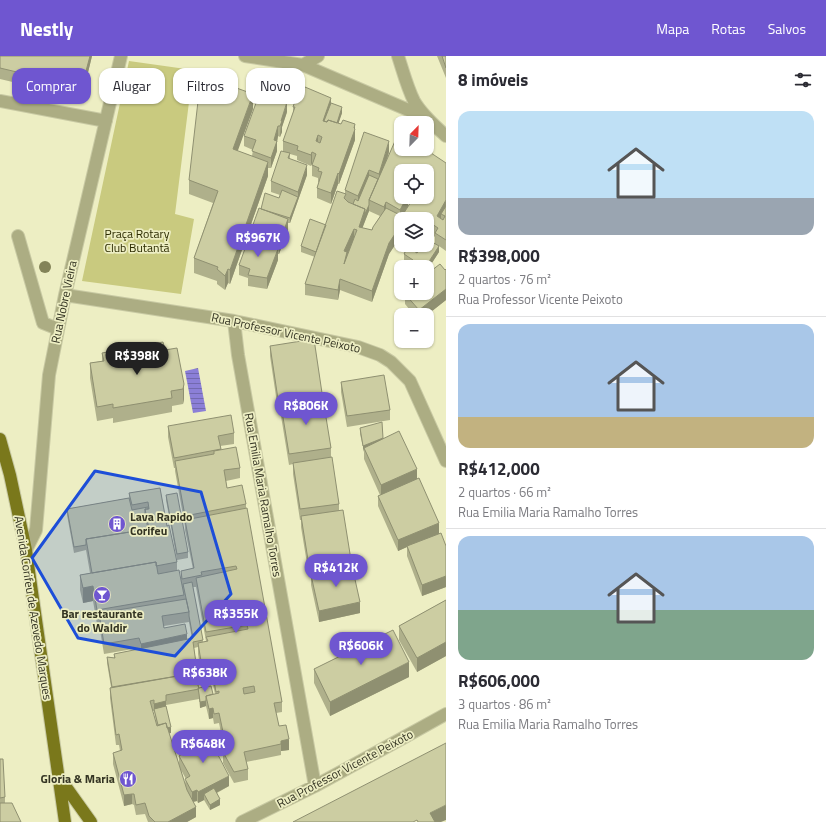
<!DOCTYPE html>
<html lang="pt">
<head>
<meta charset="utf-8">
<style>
  :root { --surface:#fff; --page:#f2f2f3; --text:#2b2b33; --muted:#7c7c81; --line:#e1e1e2; --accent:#6f56d0 }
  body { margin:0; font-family:"Titillium Web",sans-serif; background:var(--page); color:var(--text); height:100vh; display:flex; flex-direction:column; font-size:15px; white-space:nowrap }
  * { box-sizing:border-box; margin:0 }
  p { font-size:13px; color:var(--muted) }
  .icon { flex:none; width:22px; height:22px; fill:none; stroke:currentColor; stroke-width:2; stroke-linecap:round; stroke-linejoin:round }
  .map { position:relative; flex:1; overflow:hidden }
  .sheet { display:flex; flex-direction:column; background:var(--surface); width:380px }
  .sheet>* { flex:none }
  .top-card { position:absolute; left:12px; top:12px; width:374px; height:36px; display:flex; gap:8px }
  .needle { width:26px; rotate:23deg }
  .tools { position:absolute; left:394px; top:60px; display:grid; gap:8px }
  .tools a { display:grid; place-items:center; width:40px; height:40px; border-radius:8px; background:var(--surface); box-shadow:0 1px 3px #0004; font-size:20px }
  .price { position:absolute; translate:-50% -34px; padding:0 9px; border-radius:14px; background:var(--accent); color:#fff; font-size:13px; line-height:26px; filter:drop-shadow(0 1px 2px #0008) }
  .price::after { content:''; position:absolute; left:50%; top:24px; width:12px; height:9px; margin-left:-6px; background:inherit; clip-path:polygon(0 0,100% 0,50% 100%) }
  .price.current { background:#222; color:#fff }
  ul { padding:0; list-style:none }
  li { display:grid; align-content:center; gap:8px; height:212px; padding:0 12px }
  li+li { border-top:1px solid var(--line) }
  li span { display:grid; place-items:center; height:124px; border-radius:12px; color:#555 }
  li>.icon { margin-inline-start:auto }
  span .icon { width:72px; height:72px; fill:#fffc; stroke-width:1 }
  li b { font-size:17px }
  h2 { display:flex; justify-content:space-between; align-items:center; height:48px; padding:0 12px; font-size:17px }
  .tag { padding:0 14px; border-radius:12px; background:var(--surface); box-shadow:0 1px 3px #0004; font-size:14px; line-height:36px }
  .tag.current { background:var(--accent); color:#fff }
  header { display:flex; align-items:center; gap:24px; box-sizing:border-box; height:56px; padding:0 20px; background:var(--accent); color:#fff }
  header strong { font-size:19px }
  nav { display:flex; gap:22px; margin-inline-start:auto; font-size:14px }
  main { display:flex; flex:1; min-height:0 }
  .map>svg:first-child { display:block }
</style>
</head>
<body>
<header>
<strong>Nestly</strong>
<nav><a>Mapa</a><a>Rotas</a><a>Salvos</a></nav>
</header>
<main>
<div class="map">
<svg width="446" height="766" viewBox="0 0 446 766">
  <defs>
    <pattern id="water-rules" width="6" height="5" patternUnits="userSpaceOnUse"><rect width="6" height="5" fill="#8b7fd7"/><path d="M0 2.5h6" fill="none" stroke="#7269ae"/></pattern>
  </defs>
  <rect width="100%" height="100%" fill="#edeec3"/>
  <!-- green -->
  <path fill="#c9ca7f" d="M129,5L193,14L175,158L194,163L181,238L82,225Z"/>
  <!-- water -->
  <path fill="url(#water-rules)" d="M198,312L206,355L193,357L185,315Z"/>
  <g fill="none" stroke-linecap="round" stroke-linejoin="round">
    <!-- minor casing -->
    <g stroke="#c8c9a3" stroke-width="14">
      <path id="minor" d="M245,0L303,9
        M318,0L303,9L427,62
        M398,0C403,15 407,31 414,45C422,59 435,70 446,80
        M0,45L106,65
        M18,180L43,267L58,273
        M65,239L234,265L358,291L380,299L391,306L410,325L446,405
        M234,265L238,299L315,730
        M26,494L36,474L49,319L65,239L121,0
        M242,766L315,730L401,683L446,658"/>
    </g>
    <!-- major casing -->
    <g stroke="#c8c9a3" stroke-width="14">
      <path id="major" d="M0,383L10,419L26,494L65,766
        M61,724L91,766"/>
    </g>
    <!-- minor -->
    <use href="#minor" stroke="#acad83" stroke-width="12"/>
    <!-- major -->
    <use href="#major" stroke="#7a781b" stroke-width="12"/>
  </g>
  <!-- trees -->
  <circle fill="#838358" cx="45" cy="211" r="6"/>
  <!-- wall -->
  <path fill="#afb08b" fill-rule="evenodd" d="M0,0H92L82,41L80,42L0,23Z
    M437,0H446V22Z
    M303,37L331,47L342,57L338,67L355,73V84L339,128H338L331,148L317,142V132L319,126H318V122L312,120V109L313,107H312L311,110L297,104V100L290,98V103L307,119L290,167H288V174L279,198H278V204L267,233L248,230V222L239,219V209L250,182V177L261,153L279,142L280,139L271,136V125L283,95V85L293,59V51Z
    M253,53L237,95L252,100L253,94L244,90V80L287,56L282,71V76L280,81L278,80L277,86V95L271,112H268V120L230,228L228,227L225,234L217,228V225L194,217V202L213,147L189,138V124Z
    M389,96L387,104L446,107V195L439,190V196L430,210V213L427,218L404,204V198L405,195L395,189L389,198L372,246L340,234L338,244L305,239V228L315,201L301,196V190L326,169L345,138V134ZM401,115H427V141L408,151V146ZM369,155L380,160L372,174L362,172ZM401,163L427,189H401ZM432,178L435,181V188L428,184Z
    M446,213V244L427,259H414L405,248V244L398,236V225L401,221V237H427Z
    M270,290L322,337V343L331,392V401L339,448V455L351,504V510L360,557L319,566L311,529V520H309L301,471V464H300L293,418V408L289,409L281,360V353L278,354L270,300Z
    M165,294L184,328V343L183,348L172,350V356L113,367V362L97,365L90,322V307L102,305V297Z
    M341,326L390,354V364L347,371L341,336Z
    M168,370L234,377V388L220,390L221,394L240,412V422L226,425L227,432L246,448V452L282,646V656L276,657L279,670L289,694L281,695V699L246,706L248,713V724L234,727L223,707V696H225L219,667L214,668L213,662L209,663L206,650L200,652L199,643L166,649L171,677H169L179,708V700L186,695V687L229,730L217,737L220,749L210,754L204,744L198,747L197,745L193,746L196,761L187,766H148L145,758L136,759L134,749L132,748L124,750L113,708V697L120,695L119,689H116L110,642V632L111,631L107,607V601L114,602V598L139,593V592L104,598L99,568H97L93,545L83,547L80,534V519L90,517L86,494L74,497L67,459V453L129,442V437L160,432L167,470L177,506V515L181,525V515L193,513L185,474V470L175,415V412H174L168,381ZM193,531H196L206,585L203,586ZM189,566L192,583H187L164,572V570ZM198,591V598L202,621L211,619L215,638H213L198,632V621L194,592ZM152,655H154L157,670ZM181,714L186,723L185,728Z
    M360,372L383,383L417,423L439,478L433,480L446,490V531L422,540L407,500V491L398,495L378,450V440L380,439L364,403V395L360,378Z
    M166,439L188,496V502L177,504L166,444Z
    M446,544V600L417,616L399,584V570Z
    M314,613L409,621L330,660L314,627Z
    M0,703L5,741V747L0,766Z"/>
  <!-- shaded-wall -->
  <path fill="#8f9071" d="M90,0H92L82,41L80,42V31Z
    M253,38V53L233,108V93Z
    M331,42V52L326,66L323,65Z
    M287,46V56L282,71V76L280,81L281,65Z
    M342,51V57L336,75V69Z
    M355,68V84L339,128V118Z
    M278,70V80L277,86V95L271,112V102L274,84Z
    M318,79V89L316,85Z
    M389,85V96L380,124L379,126V118Z
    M312,96V107L311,110V99Z
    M268,106V120L230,228V214Z
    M307,109V119L290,167V162L298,141V136Z
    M369,114V124L358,150V140Z
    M338,117V128L331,148V137Z
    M406,141H410L408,146V151L400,164V154Z
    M446,144V155L441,158V163L437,160Z
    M386,146V156L384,161V151Z
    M369,149V155L359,181V171L365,153Z
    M288,163V174L279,198V188Z
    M432,168V178L427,186V175Z
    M354,173V184L347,199V206L344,219V195Z
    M395,178V189L389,198L372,246V235L389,187Z
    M419,189H425L417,203V192Z
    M439,190V196L430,210V213L427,218V212L428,207Z
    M278,193V204L267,233V222Z
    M228,213V227L225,234V220Z
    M340,223V234L338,244V234Z
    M446,233V244L427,259H419V254Z
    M184,328V343L183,348V333Z
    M383,382V387L364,392L363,396V390Z
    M417,413V424L381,440V429Z
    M439,467V478L408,491L407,490V491L398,495V484Z
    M446,520V531L422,540V529Z
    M93,530V545L83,547V532Z
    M360,546V557L319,566V555Z
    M187,578V589L141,599V588Z
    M446,586V600L417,616V602Z
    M409,606V621L330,660V646Z
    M211,609V619L202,621V611Z
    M166,645V656L154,653V648Z
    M206,645V650L200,652V646Z
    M213,652V662L209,663V653Z
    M171,671V677L159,680V674Z
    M289,683V694L281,695V685Z
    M229,720V730L206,742L204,738V744L198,747V736Z
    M197,734V745L192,746V736Z
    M132,738V748L124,750V739Z
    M220,743V749L210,754V749Z
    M446,749V764L441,766H430V757Z
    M196,751V761L187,766H168Z"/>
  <!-- building -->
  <path fill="#cccda2" stroke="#8f9071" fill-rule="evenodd" d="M0,0H90L82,30L80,31L0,12Z
    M442,0H446V12Z
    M201,19L253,38L233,93L268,106L230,214L228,213L225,220L217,213L218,211L194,202L218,135L189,124Z
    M305,31L331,42L323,65L327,66L328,64L341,68L343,64L355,68L354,72L355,73L339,118L338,117L331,137L317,132L322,116L318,115L319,112L312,109L316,98L312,96L311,99L297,94L298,90L283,85L295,51H293L298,36L303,37ZM318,79L322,81L320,87L316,85Z
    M260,36L287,46L281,65H282L280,70H278L274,84L277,85L271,102L252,95L256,84L244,80Z
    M331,47L342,51L337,67L328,64L327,66L324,65Z
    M364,76L389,85L379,118L369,114L358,140L345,134Z
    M399,76L401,77V93H425L446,107V144L437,160L443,164L445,160L441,158L446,150V184L435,177L438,172L432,168L427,175V163H401V182L395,178L389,187L372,235L340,223L338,234L305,228L337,135L346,138L344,142L348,146L365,153L359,171L372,174L373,171L386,152L402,160L414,141H427V115H401V141H407L400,154L386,146L384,151L369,144ZM354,173L357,174L344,208L347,196L344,195Z
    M281,95L290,97L288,102L307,109L298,136L271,125Z
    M369,119L378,123L369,144V149L365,158V153L353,148L355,143L358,145Z
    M282,134L298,141L290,162L261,153L265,137L279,142Z
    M259,152L288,163L279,188L250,177Z
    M310,163L326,169L316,196L301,190Z
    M249,182L278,193L267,222L248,219L250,213L239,209Z
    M427,183L439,190L428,207H430L427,212V211H408L413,204L404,198L408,191L417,197L422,189H427Z
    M412,189H419L417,192Z
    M440,208L445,214L446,213V233L419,254L405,238L406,237H427V218Z
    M401,221V229L398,225Z
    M314,283L322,337L278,343L270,290Z
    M163,286L165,294L177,292L184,328L183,333L171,335L172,342L113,352V348L97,351L90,307L104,305L102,297Z
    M384,319L390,354L347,360L341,326Z
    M323,343L331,392L289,398L281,349Z
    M231,359L234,377L218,380L221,393L174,402L168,370Z
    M382,366L383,382L363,390L360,372Z
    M399,375L417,413L381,429L364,392Z
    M236,391L240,412L224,414L227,432L242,429L246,448L185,460L175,405L214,398V395Z
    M332,401L339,448L300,453L293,407Z
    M419,422L439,467L398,484L378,440Z
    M160,432L167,470L169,469L177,506L156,510V506L92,517L86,483L149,473L145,453H149L148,446L132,449L129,437Z
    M177,437L188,496L177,498L166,439Z
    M129,442L132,454L148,451V453H145V458L148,473L86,483V489L74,491L67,453Z
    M247,452L282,646L274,647L279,670L286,669L289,683L281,685V688L244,696L248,713L234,716L223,696L227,695L219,657L214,658L213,652L209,653L206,640L219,637V635L216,636L211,609L202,611L198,587L208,585L206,581L248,573L247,569L206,576L196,522L237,513L236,510L201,516L202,519L182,523L181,515L194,512L185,464ZM254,630L255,636L244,638L243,632Z
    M343,454L351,504L309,510L301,460Z
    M441,477L446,490V520L422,529L407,490Z
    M156,506L158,518L179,514L184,539L97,554L93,530L83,532L80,519Z
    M352,510L360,546L319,555L311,519Z
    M192,526L203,584L193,586L198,621L196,622L195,617L112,631L107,601L115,602L114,598L193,582L189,560V556L183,528Z
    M186,543L189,556L162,560L164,572L185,568L187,578L141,588L139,582L104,588L99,557Z
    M446,544V586L417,602L399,570Z
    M393,574L409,606L330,646L314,613Z
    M195,617L199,633L166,639V645L154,648V644L150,645L157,670L166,667L187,734L196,751L168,766H155L149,760L145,747L136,749L134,738H132L124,739L113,697L122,694L119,678L116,679L110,632Z
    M211,630L213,638L206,640V645L200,646L199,638L198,632Z
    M166,650L171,671L167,672L166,667L158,669L154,653Z
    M206,676L229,720L198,736L197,734L192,736L185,723L190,720L179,700L190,693L186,687Z
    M446,687V749L430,757L435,766H418L417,764L413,766H293Z
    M0,703H3L5,741L0,742Z
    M214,732L220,743L210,749L204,738Z
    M0,747H12L21,766H0Z"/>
  <!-- marked area -->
  <path fill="#1d4ed8" fill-opacity="0.2" stroke="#1d4ed8" stroke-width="3" stroke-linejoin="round" d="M95,415L201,436L231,538L175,600L78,582L32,502Z"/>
  <!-- icons -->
  <defs>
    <g id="building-disc" transform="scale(0.9)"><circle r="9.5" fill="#6f56d0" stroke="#edeec3"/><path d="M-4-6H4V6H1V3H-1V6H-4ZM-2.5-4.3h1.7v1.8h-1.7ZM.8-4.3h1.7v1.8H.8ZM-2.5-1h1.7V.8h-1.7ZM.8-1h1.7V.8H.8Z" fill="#fff"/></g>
    <g id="bar-disc" transform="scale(0.9)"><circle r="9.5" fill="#6f56d0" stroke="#edeec3"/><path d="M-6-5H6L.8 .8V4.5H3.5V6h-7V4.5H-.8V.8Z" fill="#fff"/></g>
    <g id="restaurant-disc" transform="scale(0.9)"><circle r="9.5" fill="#6f56d0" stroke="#edeec3"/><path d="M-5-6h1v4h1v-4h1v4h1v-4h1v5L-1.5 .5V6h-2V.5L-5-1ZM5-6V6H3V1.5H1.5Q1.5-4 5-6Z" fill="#fff"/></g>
  </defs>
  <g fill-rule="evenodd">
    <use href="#building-disc" x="117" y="468"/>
    <use href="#bar-disc" x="102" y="539"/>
    <use href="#restaurant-disc" x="128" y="723"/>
  </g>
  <g text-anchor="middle" stroke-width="3.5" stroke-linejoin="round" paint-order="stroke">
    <!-- park labels -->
    <g font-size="12" fill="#2c2b00" stroke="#edeec3">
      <text x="137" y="182">Praça Rotary<tspan x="137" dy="14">Club Butantã</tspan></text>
    </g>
    <!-- street labels -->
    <g font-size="12" fill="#343423" stroke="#edeec3">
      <text transform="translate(64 246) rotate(-78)" y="4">Rua Nobre Vieira</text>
      <text transform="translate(286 277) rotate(12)" y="4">Rua Professor Vicente Peixoto</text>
      <text transform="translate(263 439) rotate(80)" y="4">Rua Emilia Maria Ramalho Torres</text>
      <text transform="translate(33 552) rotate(81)" y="4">Avenida Corifeu de Azevedo Marques</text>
      <text transform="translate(345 713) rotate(-28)" y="4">Rua Professor Vicente Peixoto</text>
    </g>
    <!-- poi labels -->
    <g font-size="12" font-weight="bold" fill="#343423" stroke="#edeec3" text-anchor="start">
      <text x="130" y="465">Lava Rapido<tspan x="130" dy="14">Corifeu</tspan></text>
      <text x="102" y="562" text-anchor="middle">Bar restaurante<tspan x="102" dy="14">do Waldir</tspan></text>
      <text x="115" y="727" text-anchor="end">Gloria &amp; Maria</text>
    </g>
  </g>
</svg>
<div class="tools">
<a><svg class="needle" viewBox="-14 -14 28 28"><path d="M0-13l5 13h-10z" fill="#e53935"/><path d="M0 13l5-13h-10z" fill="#7c7c81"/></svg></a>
<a><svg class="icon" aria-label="locate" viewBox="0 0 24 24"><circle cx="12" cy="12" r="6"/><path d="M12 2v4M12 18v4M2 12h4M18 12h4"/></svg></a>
<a><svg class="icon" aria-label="layers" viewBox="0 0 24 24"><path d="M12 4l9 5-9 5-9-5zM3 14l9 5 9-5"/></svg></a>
<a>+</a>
<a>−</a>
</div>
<b class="price" style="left:258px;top:202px">R$967K</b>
<b class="price current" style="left:137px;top:320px">R$398K</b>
<b class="price" style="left:306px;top:370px">R$806K</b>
<b class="price" style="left:336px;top:532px">R$412K</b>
<b class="price" style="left:236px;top:578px">R$355K</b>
<b class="price" style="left:361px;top:610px">R$606K</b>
<b class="price" style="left:205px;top:637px">R$638K</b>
<b class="price" style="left:203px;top:708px">R$648K</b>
<div class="top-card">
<a class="tag current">Comprar</a>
<a class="tag">Alugar</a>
<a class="tag">Filtros</a>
<a class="tag">Novo</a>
</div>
</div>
<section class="sheet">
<h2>8 imóveis<svg class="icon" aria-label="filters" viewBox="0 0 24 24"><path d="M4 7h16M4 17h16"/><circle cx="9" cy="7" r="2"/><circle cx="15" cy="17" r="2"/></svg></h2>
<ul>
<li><span style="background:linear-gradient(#bfe0f5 70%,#9aa5b1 0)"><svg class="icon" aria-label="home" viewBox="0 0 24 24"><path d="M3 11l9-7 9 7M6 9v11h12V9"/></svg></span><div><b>R$398,000</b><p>2 quartos · 76 m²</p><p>Rua Professor Vicente Peixoto</p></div></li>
<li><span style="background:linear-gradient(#a9c7e8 75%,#c2b280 0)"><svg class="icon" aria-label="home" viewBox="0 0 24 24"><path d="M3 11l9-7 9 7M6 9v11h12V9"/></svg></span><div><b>R$412,000</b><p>2 quartos · 66 m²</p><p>Rua Emilia Maria Ramalho Torres</p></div></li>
<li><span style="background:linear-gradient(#a9c7e8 60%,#7fa58c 0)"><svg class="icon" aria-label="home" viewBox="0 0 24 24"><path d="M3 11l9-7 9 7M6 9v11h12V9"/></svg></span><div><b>R$606,000</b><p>3 quartos · 86 m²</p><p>Rua Emilia Maria Ramalho Torres</p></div></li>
</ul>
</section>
</main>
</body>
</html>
